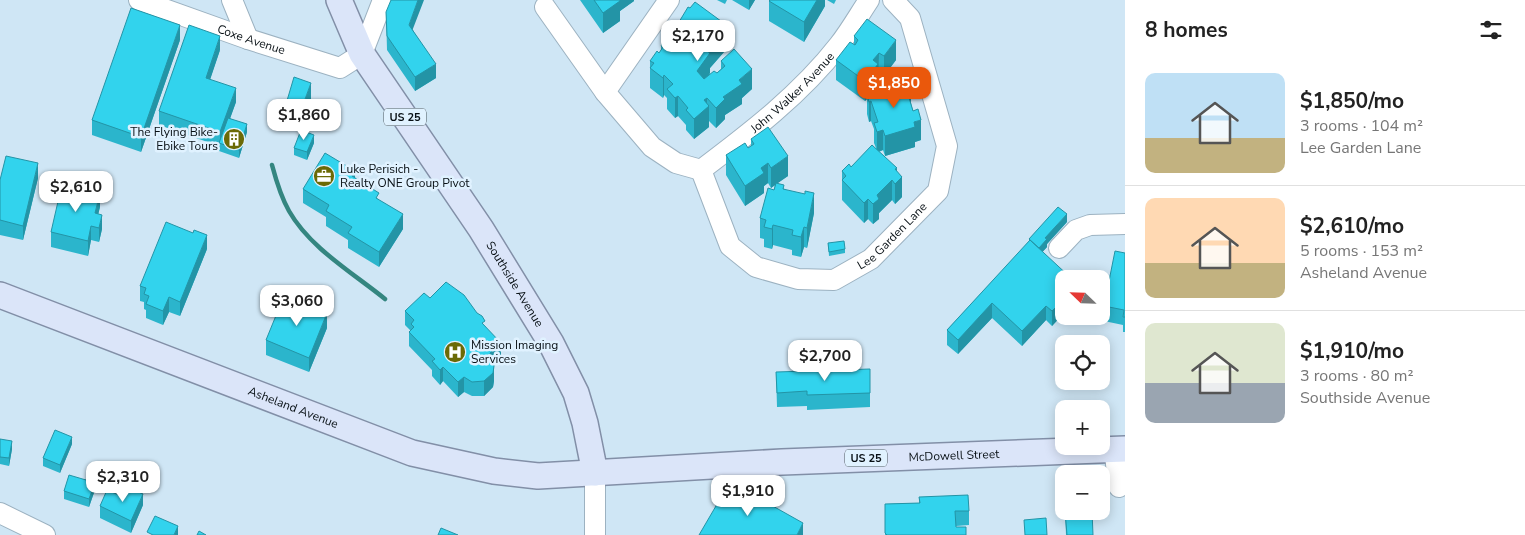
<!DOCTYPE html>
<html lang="en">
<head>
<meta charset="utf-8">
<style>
  :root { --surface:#fff; --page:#f6f6f6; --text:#222; --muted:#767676; --line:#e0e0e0; --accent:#ea580c }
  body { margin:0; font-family:"Nunito Sans",sans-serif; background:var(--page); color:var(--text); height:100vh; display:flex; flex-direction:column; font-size:19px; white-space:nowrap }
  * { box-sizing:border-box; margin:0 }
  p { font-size:16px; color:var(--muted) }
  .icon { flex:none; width:28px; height:28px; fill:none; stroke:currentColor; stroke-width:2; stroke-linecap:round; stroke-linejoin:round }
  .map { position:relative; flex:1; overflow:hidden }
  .side { display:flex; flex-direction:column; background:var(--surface); width:400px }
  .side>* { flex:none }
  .needle { width:32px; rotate:293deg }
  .buttons { position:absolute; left:1055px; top:270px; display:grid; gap:10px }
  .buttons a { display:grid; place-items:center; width:55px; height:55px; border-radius:10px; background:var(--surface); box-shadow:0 2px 12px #0003; font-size:25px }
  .price { position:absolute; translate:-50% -42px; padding:0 11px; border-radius:10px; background:#fff; color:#222; font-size:16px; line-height:32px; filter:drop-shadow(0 1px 2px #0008) }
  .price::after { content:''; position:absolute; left:50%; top:30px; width:15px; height:11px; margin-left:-8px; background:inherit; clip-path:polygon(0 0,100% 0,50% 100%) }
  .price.current { background:var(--accent); color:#fff }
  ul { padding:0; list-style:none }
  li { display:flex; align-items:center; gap:15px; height:125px; padding:0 20px }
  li+li { border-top:1px solid var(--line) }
  li span { display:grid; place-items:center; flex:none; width:140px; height:100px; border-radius:10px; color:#555 }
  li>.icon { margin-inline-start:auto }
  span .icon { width:60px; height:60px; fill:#fffc; stroke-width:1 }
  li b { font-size:21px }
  h2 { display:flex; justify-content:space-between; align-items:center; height:60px; padding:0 20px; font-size:21px }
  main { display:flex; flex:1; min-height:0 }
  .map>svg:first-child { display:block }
</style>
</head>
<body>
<main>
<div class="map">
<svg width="1125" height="535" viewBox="0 0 1125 535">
  <rect width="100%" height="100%" fill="#cfe6f5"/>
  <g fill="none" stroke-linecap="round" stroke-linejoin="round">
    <!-- stream -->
    <path stroke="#348680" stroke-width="4.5" d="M272,165C276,180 281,197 289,211C310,248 353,273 385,299"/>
    <!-- minor casing -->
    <g stroke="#9cb2c1" stroke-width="22">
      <g id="minor">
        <path id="s1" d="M139,0L248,39L340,68L362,54L383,0"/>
        <path d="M232,0L248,39"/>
        <path d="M545,7L605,92L652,147L676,163L701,170"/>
        <path d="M605,92L669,0"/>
        <path id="s2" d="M701,170L730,246L756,267L798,279L834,280L871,259L938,191L947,146L910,18L893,0"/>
        <path id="s3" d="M701,170C750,133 801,94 839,45C850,31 859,15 869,0"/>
        <path d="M1059,248L1076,230L1090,225L1125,224"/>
        <path d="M1114,449L1119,487"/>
        <path d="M595,473V535"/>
        <path d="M0,513L45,535"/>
      </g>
    </g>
    <!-- major casing -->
    <g stroke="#828fa7" stroke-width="28">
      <g id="major">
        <path id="s4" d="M339,0L362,54L481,229L551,343L576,393L585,423L595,473"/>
        <path id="s5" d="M0,295L412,453L494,471L538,476L782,462L1125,449"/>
      </g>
    </g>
    <!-- minor -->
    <use href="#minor" stroke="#fff" stroke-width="20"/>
    <!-- major -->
    <use href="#major" stroke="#dbe5f9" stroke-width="25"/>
  </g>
  <!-- wall -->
  <path fill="#2bb5cc" d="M580,0H634V1L620,11V21L603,33Z
    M717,0H727L725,4Z
    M732,0H755L749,10Z
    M825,0V6L804,42L769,21V1Z
    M827,0H836L834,4Z
    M386,12L413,30L436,78L415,91L387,50Z
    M854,36L896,60L884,76L879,73L878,74V84L871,93L886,88V85L911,103L921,140L915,142V147L885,156L883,150L879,152L897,172L902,197L895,204L892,200L879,213V219L873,224L868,219L864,223L842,200V171L851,167L876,148L874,143V129L871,121L869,122L867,114V99L865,101L836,80V60L854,44Z
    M670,37L725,44L724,52L710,68V73L708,76L717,73L721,69V61L752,89L742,98V104L725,115V119L716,128L709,121V127L694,139L686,130V125L678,116L675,118L667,109V98L664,95L663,98L650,88V61L659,53L661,51V46Z
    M180,40L141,152L92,135V120Z
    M220,50L210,79L236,102L230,118L247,132L239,158L219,151V146L159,125V111Z
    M311,103L301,130L286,124V104Z
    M751,139L788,176L777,183L814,213L807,248L804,247L801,257L792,255V250L773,245L772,249L764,247V239L760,238V218L774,190L775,185L771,188L768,183L764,186V193L745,206L726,175V155L748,148L751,146Z
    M314,143L307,160L294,155V148Z
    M38,178L23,240L0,235V180Z
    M355,178L379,200L403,229L379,267L348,248V240L326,226V217L303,203V189Z
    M100,207L98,214L102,229L99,242L91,240L88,256L51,247V232Z
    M1067,222L1047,244V247L1042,252L1064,279V313L1052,326L1046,320L1022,346L992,318L958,354L947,345V330L1029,242V239Z
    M828,243L845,249V253L829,256Z
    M207,249L180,316L169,312L163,325L146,318V310L144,309V302L140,301V286Z
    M1125,253V332H1123V325L1104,321V306Z
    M430,298L485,326L501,357L494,364V381L493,387L484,396H472L464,392L458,397L443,381L440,385L432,376V370L409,346V332L411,331L405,325V311Z
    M327,328L309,372L266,355V340Z
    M776,372L870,393V407L807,410V406L777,407Z
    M0,439L12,449L9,466L0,464Z
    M72,444L60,473L43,466V458Z
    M112,479L108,487L102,484V480Z
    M86,480L97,484L89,507L64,499V491Z
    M121,496L143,505L131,533L100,518V506Z
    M919,497L969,511V525L956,526V527L966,535H885V504L919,503Z
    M1065,511L1093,535H1066Z"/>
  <!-- shaded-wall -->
  <path fill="#2394a6" d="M418,0H424L409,39V25Z
    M616,0H634V1L620,11V21L603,33V13Z
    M749,0H755L749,10Z
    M817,0H825V6L804,42V22Z
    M725,24L724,52L710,68V73L697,91V71L707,51Z
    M180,25V40L141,152V137Z
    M220,36V50L206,92V78Z
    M896,40V60L884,76V56Z
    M879,53L878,84L868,97L867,94V99L865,101V81L873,60Z
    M436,64V78L415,91V77Z
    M752,69V89L742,98V104L725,115V119L716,128V108L723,97L739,80Z
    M664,75V95L663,98V78Z
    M311,83V103L301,130V110Z
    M236,88V102L221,144H220V132Z
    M911,90V110L907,91Z
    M678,96V116L675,118V98Z
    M707,98V108L709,106V127L694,139V119L704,100Z
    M871,101V121L869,122V102Z
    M921,120V140L915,142V147L885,156V136L914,122Z
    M247,124V132L239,158V150Z
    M883,130V150L877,152V132Z
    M314,135V143L307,160V152Z
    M788,156V176L771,188V168Z
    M38,163V178L23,240V226Z
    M768,163V183L764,186V193L745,206V186L761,168Z
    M897,168V182L902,177V197L895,204V169Z
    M355,171V186L352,176Z
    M892,180V200L879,213V219L873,224V204L877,195Z
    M100,193V207L95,228V213Z
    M814,193V213L807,248V228Z
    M868,199V219L864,223V203Z
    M403,214V229L379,267V252Z
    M1067,214V222L1047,244V247L1039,256V248L1045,238Z
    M102,215V229L99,242V228Z
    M773,225V245L772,249V229Z
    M91,226V240L88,256V241Z
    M804,227V247L801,257V237Z
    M207,235V249L180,316V302Z
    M169,297V312L163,325V311Z
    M1064,299V313L1052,326V311Z
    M992,303V318L958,354V340Z
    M1046,306V320L1022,346V331Z
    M327,313V328L309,372V358Z
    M501,343V357L490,368V353Z
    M494,366V381L493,387L484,396V381Z
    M443,367V381L440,385V370Z
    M464,377V392L458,397V382Z
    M72,437V444L60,473V465Z
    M12,441V449L9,466V458Z
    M112,475V479L108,487V483Z
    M97,477V484L89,507V499Z
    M143,494V505L131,533V521Z
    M803,523V535H797Z
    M178,526V535H174Z"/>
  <!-- building -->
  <path fill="#32d3ed" stroke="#2394a6" d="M391,0H418L409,25L436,64L415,77L387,36L386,12Z
    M594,0H620V1L603,13Z
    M770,0H817L804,22L769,1Z
    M695,2L725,24L721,30L724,32L707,51L710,53L697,71L704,79L714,71L717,73L725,66L721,61L734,49L752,69L739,80L742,84L723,97L725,99L716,108L707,98L704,100L709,106L694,119L686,110L688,108L678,96L675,98L667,89L673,84L664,75L663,78L650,68L654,63L650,61L657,51L659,53L663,47L661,46L668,36L670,37L688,7L690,8Z
    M131,8L180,25L141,137L92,120Z
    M867,19L896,40L884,56L879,53L873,60L878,64L865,81L836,60L850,42L855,45L858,40L854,36Z
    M189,25L220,36L206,78L236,88L220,132L159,111Z
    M294,77L311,83L301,110L286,104Z
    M908,81L911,90L907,91L913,111L918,109L921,120L914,122L915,127L885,136L883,130L877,132L874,123L878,122L871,101L869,102L867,94L887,88L886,85Z
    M228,118L247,124L239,150L219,143Z
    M768,127L788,156L771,168L768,163L761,168L764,173L745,186L726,155L745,143L748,148L754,144L751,139Z
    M301,130L314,135L307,152L294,148Z
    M872,145L897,168L895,169L902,177L895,184L892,180L877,195L879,199L873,204L868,199L864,203L842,180L846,176L842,171L849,164L851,167Z
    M325,153L355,171L352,176L379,193L376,198L403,214L379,252L348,233L352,227L326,211L329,205L303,189Z
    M6,156L38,163L23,226L0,220V180Z
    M776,183L784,185L783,189L805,194V191L814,193L807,228L804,227L801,237L792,235L793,230L773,225L772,229L764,227L766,220L760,218L768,188L774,190Z
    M62,184L100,193L95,213L102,215L99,228L91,226L88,241L51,232Z
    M1058,207L1067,214L1045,238L1047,239L1039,248L1029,239Z
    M166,222L193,233L194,230L207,235L180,302L169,297L163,311L146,304L149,296L144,294L146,288L140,286Z
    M1030,240L1072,279H1064V299L1052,311L1046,306L1022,331L992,303L958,340L947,330Z
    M844,241L845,249L829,252L828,243Z
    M1115,251L1125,253V317H1123L1124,310L1104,306Z
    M446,282L464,295L477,313L482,316L485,321L482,323L501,343L490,353L494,366L493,373L484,381L472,382L464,377L458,382L443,367L440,370L432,361L435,359L409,332L414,327L411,324L414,320L405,311L424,293L430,298Z
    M284,296L327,313L309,358L266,340Z
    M870,369V393L807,395V391L777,393L776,372Z
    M55,430L72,437L60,465L43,458Z
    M0,439L12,441L9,458L0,457Z
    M106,472L112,475L108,483L102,480Z
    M88,474L97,477L89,499L64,491L69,475L86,480Z
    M730,482L803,523L797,535H699Z
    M125,486L143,494L131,521L100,506L107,490L121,496Z
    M968,495L969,511H955L956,527H966V535H887L885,533V504L920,503L919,497Z
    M1065,511H1092L1093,535H1067Z
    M155,516L178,526L174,535H153L147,532Z
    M1046,518L1047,535H1025L1024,520Z
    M441,528L458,535H438Z
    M199,531L206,535H197Z"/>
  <!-- icons -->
  <defs>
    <g id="building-disc" transform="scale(1.125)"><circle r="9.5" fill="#6b6a06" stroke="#e0f2ff"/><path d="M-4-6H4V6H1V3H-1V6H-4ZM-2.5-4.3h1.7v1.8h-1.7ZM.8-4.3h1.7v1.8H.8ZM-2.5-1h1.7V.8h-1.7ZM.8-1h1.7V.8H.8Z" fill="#fff"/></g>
    <g id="office-disc" transform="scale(1.125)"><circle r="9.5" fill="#6b6a06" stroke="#e0f2ff"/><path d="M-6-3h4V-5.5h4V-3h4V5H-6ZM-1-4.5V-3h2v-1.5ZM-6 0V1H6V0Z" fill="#fff"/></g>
    <g id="hospital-disc" transform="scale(1.125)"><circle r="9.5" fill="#6b6a06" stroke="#e0f2ff"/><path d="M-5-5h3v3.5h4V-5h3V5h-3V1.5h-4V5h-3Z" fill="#fff"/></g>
  </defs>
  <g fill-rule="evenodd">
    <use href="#building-disc" x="234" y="139"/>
    <use href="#office-disc" x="324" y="176"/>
    <use href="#hospital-disc" x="455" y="352"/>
  </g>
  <g text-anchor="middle" stroke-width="5" stroke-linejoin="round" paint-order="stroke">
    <!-- shield labels -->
    <g fill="#e0f2ff" stroke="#49545b" stroke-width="1">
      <rect x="384" y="108.5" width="42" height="17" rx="4"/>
      <rect x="845" y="449.5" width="42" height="17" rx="4"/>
    </g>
    <g font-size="11" font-weight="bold" fill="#081015">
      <text x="405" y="121">US 25</text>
      <text x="866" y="462">US 25</text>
    </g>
    <!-- street labels -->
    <g font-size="12" fill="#081015" stroke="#e0f2ff">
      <text dy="4" stroke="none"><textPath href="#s1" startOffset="119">Coxe Avenue</textPath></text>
      <text dy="4" stroke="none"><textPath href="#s3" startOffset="120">John Walker Avenue</textPath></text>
      <text dy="4" stroke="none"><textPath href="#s2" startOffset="268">Lee Garden Lane</textPath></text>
      <text dy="4" stroke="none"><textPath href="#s4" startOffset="335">Southside Avenue</textPath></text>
      <text dy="4" stroke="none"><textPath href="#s5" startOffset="314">Asheland Avenue</textPath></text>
      <text dy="4" stroke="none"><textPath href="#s5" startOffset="986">McDowell Street</textPath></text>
    </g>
    <!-- poi labels -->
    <g font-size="12" fill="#081015" stroke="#e0f2ff" text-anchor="start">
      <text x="218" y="136" text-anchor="end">The Flying Bike-<tspan x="218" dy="14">Ebike Tours</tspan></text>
      <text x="340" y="173">Luke Perisich -<tspan x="340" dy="14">Realty ONE Group Pivot</tspan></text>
      <text x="471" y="349">Mission Imaging<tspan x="471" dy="14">Services</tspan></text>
    </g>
  </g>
</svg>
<div class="buttons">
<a><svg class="needle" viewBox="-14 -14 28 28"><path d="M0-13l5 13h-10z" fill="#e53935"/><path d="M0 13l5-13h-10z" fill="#767676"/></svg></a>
<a><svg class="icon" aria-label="locate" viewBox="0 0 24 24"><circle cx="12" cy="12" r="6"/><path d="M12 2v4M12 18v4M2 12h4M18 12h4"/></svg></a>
<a>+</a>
<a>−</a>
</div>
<b class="price" style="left:698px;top:62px">$2,170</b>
<b class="price current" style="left:894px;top:109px">$1,850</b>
<b class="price" style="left:304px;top:141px">$1,860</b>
<b class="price" style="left:76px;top:213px">$2,610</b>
<b class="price" style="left:297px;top:327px">$3,060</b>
<b class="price" style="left:825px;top:382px">$2,700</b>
<b class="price" style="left:123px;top:503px">$2,310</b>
<b class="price" style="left:748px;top:517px">$1,910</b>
</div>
<section class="side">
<h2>8 homes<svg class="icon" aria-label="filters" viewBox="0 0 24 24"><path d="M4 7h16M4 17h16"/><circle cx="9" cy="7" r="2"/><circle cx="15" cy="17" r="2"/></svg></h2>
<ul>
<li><span style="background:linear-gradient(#bfe0f5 65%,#c2b280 0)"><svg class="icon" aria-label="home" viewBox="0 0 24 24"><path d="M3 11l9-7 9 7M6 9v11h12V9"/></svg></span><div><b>$1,850/mo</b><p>3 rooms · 104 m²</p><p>Lee Garden Lane</p></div></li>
<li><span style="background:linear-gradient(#ffd9b3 65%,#c2b280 0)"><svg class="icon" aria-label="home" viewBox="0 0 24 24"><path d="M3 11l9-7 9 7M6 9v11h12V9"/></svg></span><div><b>$2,610/mo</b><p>5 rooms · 153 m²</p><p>Asheland Avenue</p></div></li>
<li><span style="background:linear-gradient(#dfe7d0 60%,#9aa5b1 0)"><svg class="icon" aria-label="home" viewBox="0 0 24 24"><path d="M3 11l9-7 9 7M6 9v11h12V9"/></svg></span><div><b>$1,910/mo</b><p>3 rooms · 80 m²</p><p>Southside Avenue</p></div></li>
</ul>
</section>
</main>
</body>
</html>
